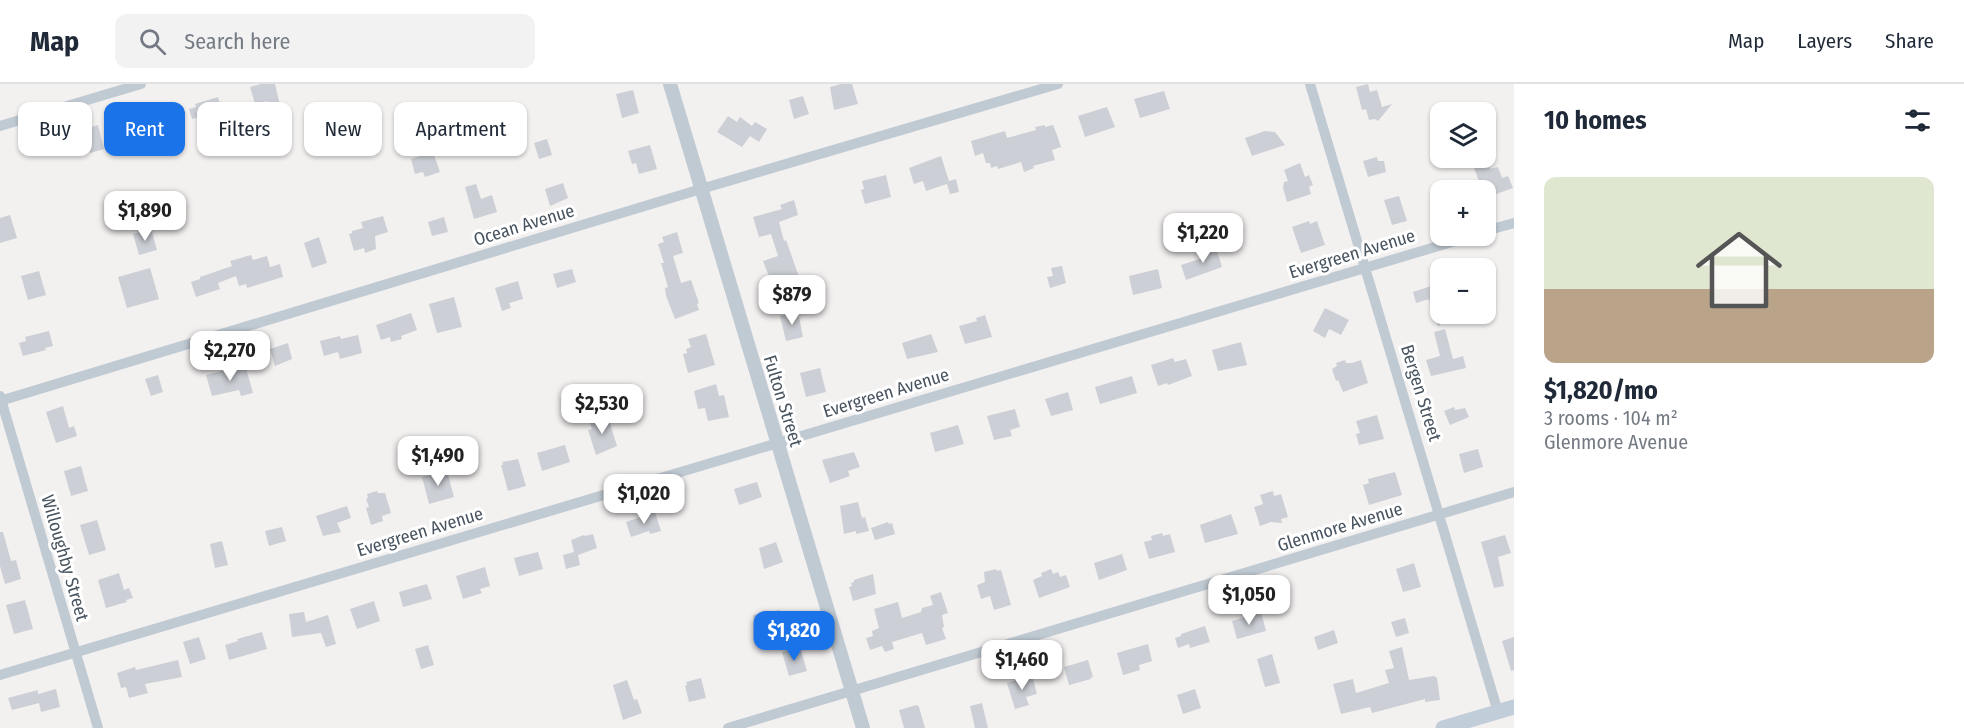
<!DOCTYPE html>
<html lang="en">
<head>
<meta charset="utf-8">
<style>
  :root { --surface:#fff; --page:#f2f2f3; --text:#1f2937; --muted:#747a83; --line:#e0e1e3; --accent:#1a73e8 }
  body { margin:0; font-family:"Fira Sans Condensed",sans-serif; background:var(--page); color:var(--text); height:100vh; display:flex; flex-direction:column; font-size:22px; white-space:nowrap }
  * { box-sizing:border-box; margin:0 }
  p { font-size:20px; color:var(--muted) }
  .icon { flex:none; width:33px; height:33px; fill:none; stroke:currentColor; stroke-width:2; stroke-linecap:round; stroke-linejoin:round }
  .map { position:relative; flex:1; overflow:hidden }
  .sheet { display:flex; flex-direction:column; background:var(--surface); width:450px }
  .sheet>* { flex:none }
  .guide { position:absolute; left:18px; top:18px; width:570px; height:54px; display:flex; gap:12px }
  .buttons { position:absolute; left:1430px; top:18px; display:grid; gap:12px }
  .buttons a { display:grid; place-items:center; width:66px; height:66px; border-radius:12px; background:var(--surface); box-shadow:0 2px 4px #0004; font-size:30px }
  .price { position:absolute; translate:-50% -51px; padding:0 14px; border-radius:12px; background:#fff; color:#222; font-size:20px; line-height:39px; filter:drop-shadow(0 2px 3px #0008) }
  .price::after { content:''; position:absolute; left:50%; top:36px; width:18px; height:14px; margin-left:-9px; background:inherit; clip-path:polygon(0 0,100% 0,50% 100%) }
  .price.selected { background:var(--accent); color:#fff }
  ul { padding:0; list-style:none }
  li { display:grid; align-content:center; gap:12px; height:318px; padding:0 30px }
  li span { display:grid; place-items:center; height:186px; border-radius:12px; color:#555 }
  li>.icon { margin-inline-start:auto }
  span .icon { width:108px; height:108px; fill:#fffc; stroke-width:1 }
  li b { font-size:26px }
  h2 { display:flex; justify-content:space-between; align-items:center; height:72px; padding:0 30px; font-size:26px }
  .tag { padding:0 21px; border-radius:12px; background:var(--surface); box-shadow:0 2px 4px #0004; font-size:21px; line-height:54px }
  .tag.selected { background:var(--accent); color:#fff }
  header { display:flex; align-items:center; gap:36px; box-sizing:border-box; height:84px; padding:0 30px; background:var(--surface); border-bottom:2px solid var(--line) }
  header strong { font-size:28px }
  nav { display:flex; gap:33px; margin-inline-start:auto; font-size:21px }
  .search { width:420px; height:54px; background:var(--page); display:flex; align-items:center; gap:15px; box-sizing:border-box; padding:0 21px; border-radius:12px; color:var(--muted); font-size:22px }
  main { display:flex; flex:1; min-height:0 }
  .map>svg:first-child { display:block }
</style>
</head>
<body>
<header>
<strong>Map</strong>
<div class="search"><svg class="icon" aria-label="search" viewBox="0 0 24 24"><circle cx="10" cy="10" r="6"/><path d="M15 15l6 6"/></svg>Search here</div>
<nav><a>Map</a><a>Layers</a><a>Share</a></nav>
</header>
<main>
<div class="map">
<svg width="1514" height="644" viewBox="0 0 1514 644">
  <rect width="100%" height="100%" fill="#f3f0f0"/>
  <!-- building -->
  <path fill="#cccfd5" d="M261,0H275L280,21L268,24L267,17L255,20L250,3Z
    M841,0H852L858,20L834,26L830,3Z
    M1368,0L1370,8L1377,6L1382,23L1392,20L1378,37L1375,35L1369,36L1366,25L1362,26L1356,3Z
    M633,6L639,29L622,34L616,10Z
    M1164,7L1170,25L1140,34L1134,15Z
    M803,12L809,30L794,35L789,16Z
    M218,13L223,30L221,31L222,34L210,37L209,34L200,36L199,33L192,35L189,25L196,23L195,20Z
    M1107,23L1115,43L1085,53L1078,32Z
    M728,32L737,38L740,33L752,42L755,38L767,45L759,58L750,52L742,63L717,48Z
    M98,41L104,65L90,69L84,45Z
    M1045,41V43L1053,41L1057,51L1061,63L1052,66L1055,76L1033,82L1034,84L1024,88L1021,78L998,85L997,82L991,84L990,79H986L983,69L975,72L971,57L1005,47L1007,54L1036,46L1035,43Z
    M1265,47L1275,48L1285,61L1252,72L1245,54Z
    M547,55L552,71L539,75L534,59Z
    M650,61L657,85L639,90L636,79L632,80L628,67Z
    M433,68L440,88L425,93L423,88L415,90L411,75Z
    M941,72L949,97L956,95L959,108L950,110L947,100L926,107L923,97L914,100L909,84Z
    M1377,73L1378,77H1384L1386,88L1368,93L1363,77Z
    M1488,78L1490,85L1498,83L1502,94L1508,92L1513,104L1485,114V106H1482L1473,81Z
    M1300,79L1305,93L1309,91L1313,101L1309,103L1311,110L1287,118L1283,104L1284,98L1288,97L1284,86Z
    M886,91L891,113L865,120L861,106L864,105L862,97Z
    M563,99L568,114L550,122L545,105Z
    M476,100L481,115L492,111L497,128L474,135L465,103Z
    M1399,112L1407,137L1392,141L1384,116Z
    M794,116L798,131L779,138L784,157L786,156L799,193L773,203L763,177L778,172L771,150L759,153L753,133L782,125L780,121Z
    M10,131L17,154L0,159V134Z
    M383,132L388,148L375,152L376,165L365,169L364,164L354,167L349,150L352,149V147L363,144L361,138Z
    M444,133L448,148L432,152L428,138Z
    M1309,137L1310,140L1317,137L1325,161L1301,169L1292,143Z
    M151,145L157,166L139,171L133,150Z
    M677,148L683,169L673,172L681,199L691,196L699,219L697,220L699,226L675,235L666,212L665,204L668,203L661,179H664L658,160L664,158L662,153Z
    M319,153L327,179L312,184L304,159Z
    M1215,160L1222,183L1186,196L1181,181L1206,173L1203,164Z
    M251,171L253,176L267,172L270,183L280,180L283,193L247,204L246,200L239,202L236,192L218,199L220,205L196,213L191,198L200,195V193L232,182L230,177Z
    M1062,182L1066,199L1050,204L1047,193L1053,192L1051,184Z
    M150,184L159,215L127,224L118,193Z
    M572,185L576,198L557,204L553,190Z
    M1158,185L1162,204L1133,211L1129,192Z
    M39,187L46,211L28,216L21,192Z
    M518,197L523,215L509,219L511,224L502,227L495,204Z
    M1440,199V241L1438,242L1429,215L1416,219L1413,208Z
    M454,213L462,243L437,249L429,220Z
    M1325,224L1349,236L1341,251L1329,245L1325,254L1313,247Z
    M798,228L803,253L786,257L780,232Z
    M411,229L417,246L401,252L402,255L391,258L390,253L381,256L376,241Z
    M985,231L992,253L965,260L959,242L977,237L976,234Z
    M1445,245L1453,275L1463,272L1466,284L1431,292L1426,276L1440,272L1434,248Z
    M49,247L53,262L45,264L46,266L23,272L19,259L26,257L25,253Z
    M706,250L715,281L688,289L683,270L687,269L686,265L691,263L688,255Z
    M931,250L938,268L907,275L902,259Z
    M358,251L362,269L340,275L338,268L324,272L320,257L340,252L341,255Z
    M1241,258L1247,281L1218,287L1212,266Z
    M288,259L292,275L275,282L270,265Z
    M1173,274L1175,278L1186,275L1192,292L1168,301L1167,299L1158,302L1151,281Z
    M1345,276L1346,279H1352L1361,276L1368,299L1343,308L1338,296L1336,297L1332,285L1337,282L1336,279Z
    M245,281L253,309L241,312L239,306L212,312L206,291Z
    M820,284L826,308L806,313L800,289Z
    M158,291L163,308L151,312L145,295Z
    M1132,292L1137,309L1100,320L1095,303Z
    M716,300L719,312L724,311L729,333L708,337L705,324L698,325L694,307Z
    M1068,308L1073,326L1051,332L1045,315Z
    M63,322L69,344L74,342L77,352L56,359L46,328Z
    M1454,323L1455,326L1465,324L1469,333L1450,341L1444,327Z
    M1015,325L1020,343L1010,346L1012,352L994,356L987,332Z
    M607,330L617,362L596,371L588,346L592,345L589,336Z
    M1377,331L1384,355L1359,361L1356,350L1360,349L1356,337Z
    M958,341L964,360L935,368L930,349Z
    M565,361L570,378L542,387L537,369Z
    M1478,365L1483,383L1464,389L1459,370Z
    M455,368L459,382L444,386L440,372Z
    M854,368L860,383L848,387L850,392L830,399L822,376Z
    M518,375L526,402L508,407L501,381H503L502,378Z
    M81,382L88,407L71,412L64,387Z
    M447,387L454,413L429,420L422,393Z
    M1395,388L1402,411L1369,421L1363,401L1369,399L1368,395Z
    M757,398L762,413L739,421L734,405Z
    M377,407L378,409H385L391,429L382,432L383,437L371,441L366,424L369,423L366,415L368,414L367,410Z
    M1273,407L1274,412L1281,410L1288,433L1281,435L1282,439L1271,438L1260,442L1254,423L1263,420L1260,411Z
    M858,418L862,434L865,433L869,447L856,450V447L844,450L840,422Z
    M347,422L351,434L337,439L341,448L323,452L316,432Z
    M655,428L661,447L650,450L649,447L631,453L626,438Z
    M1231,430L1238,450L1205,459L1200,441Z
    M97,436L106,466L89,471L80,441Z
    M888,438L889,440L892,439L895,450L875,456L871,444Z
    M282,443L286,457L269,462L265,447Z
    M0,448H3L11,477L16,476L21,495L5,500L0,482Z
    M1162,449L1163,452L1170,450L1175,468L1149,475L1144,458L1152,456L1151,452Z
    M593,450L597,464L578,471L580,481L566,485L563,471L574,468L571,456L584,451L585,452Z
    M1505,451L1511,469L1498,473L1504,502L1494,504L1481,458Z
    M222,457L228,481L215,484L210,460Z
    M776,458L783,478L764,485L759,464Z
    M538,468L543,485L519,492L514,474Z
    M1122,470L1127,486L1099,496L1094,479Z
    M1414,479L1421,503L1403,508L1396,485Z
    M485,483L490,502L480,505L482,509L463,515L456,492Z
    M996,485L997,487L1001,486L1011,521L994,526L990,512L981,515L977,501L985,498L984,488Z
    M1051,485L1053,490L1058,488L1060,493L1066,491L1070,503L1039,514L1033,496L1042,492L1041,489Z
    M119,489L124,506L129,504L133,514L126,516L127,518L106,524L98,496Z
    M873,490L876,510L853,517L849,503L852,502L851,499L854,498V496Z
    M427,500L432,515L403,523L399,508Z
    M941,508L948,529L942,531L944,543L942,544L946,555L926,561L922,549L892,558L894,565L885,568L882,562L870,566L866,554L873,552L872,547L879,544L874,525L898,518L902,534L921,528L922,524L933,521L930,512Z
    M25,516L33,545L14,550L6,521Z
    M374,517L380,537L357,545L350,525Z
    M780,526L783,538L755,544L753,531Z
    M304,528L306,538L328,531L336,560L326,563L321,549L292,553L289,530Z
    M1261,528L1266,547L1237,555L1232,537Z
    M1405,534L1409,549L1396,553L1391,538Z
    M1205,542L1210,558L1190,564L1189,560L1178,564L1175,554L1181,552V550Z
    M1334,546L1338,559L1318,566L1314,553Z
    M262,548L267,565L229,576L225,561L238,557L237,555Z
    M199,553L206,575L190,580L183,558Z
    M1514,553V586L1511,587L1502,557Z
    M1148,560L1152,577L1139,581L1140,586L1123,591L1117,569Z
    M428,561L434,581L421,585L415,565Z
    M800,563L807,587L789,592L782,568Z
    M1402,563L1409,596L1434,592L1437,594L1440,616L1425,618V615L1372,629L1370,623L1341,630L1333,600L1353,595L1356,609L1389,599L1385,586L1394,584L1389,567Z
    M1272,570L1280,599L1265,603L1257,575Z
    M178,576L182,593L145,600L148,609L129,614L126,603L121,604L117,589L135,583L136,586Z
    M1088,576L1093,593L1090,594L1091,595L1069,601L1064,583Z
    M1032,591L1037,610L1026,613L1029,621L1015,625L1007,599Z
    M701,594L706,614L689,618L685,602L687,601L686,598Z
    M627,596L634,616L637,615L642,629L623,636L613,601Z
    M56,605L60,623L41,628L39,619L12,626L8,614L38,606V610Z
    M1195,605L1201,624L1183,630L1177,611Z
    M982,619L988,644H975L970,622Z
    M917,621L919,623L925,644H904L899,626Z"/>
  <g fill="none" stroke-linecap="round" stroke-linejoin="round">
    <!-- minor -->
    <path stroke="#c0cad3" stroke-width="10" d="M1310,0L1498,628
      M0,42L141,0
      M1485,147L1514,139
      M0,312L98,644
      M0,317L701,105L1058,0
      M0,591L1472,152
      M728,644L1514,408"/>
    <!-- tertiary -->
    <path stroke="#c0cad3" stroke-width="14" d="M670,0L863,644"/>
    <!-- secondary -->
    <path stroke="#c2cdda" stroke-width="15" d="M1443,644L1514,623"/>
  </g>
  <g text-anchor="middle" stroke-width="6" stroke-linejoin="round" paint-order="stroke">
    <!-- street labels -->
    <g font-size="18" fill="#47535f" stroke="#fff">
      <text transform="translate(524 141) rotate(-17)" y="6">Ocean Avenue</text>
      <text transform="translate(1352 170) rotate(-17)" y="6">Evergreen Avenue</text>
      <text transform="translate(886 309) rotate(-17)" y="6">Evergreen Avenue</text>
      <text transform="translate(1421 309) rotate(73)" y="6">Bergen Street</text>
      <text transform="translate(783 317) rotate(73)" y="6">Fulton Street</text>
      <text transform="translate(1340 443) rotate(-17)" y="6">Glenmore Avenue</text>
      <text transform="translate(420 448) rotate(-17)" y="6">Evergreen Avenue</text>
      <text transform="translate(65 474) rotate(74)" y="6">Willoughby Street</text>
    </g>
  </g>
</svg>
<div class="buttons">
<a><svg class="icon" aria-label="layers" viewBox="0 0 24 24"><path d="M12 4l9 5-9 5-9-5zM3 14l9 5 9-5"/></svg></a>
<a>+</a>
<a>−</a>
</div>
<b class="price" style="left:145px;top:158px">$1,890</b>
<b class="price" style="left:1203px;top:180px">$1,220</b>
<b class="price" style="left:792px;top:242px">$879</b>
<b class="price" style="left:230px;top:298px">$2,270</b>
<b class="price" style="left:602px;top:351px">$2,530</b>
<b class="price" style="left:438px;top:403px">$1,490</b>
<b class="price" style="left:644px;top:441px">$1,020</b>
<b class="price" style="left:1249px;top:542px">$1,050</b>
<b class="price selected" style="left:794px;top:578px">$1,820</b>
<b class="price" style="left:1022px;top:607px">$1,460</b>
<div class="guide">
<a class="tag">Buy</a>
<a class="tag selected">Rent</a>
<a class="tag">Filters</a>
<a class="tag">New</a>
<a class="tag">Apartment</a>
</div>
</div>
<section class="sheet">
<h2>10 homes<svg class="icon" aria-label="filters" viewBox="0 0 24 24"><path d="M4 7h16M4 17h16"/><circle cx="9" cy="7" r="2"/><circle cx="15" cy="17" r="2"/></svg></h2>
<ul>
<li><span style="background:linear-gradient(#dfe7d0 60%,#b9a48a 0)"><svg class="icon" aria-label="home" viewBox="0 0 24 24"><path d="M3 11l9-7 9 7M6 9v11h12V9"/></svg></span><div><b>$1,820/mo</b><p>3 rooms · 104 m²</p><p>Glenmore Avenue</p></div></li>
</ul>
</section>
</main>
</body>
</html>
